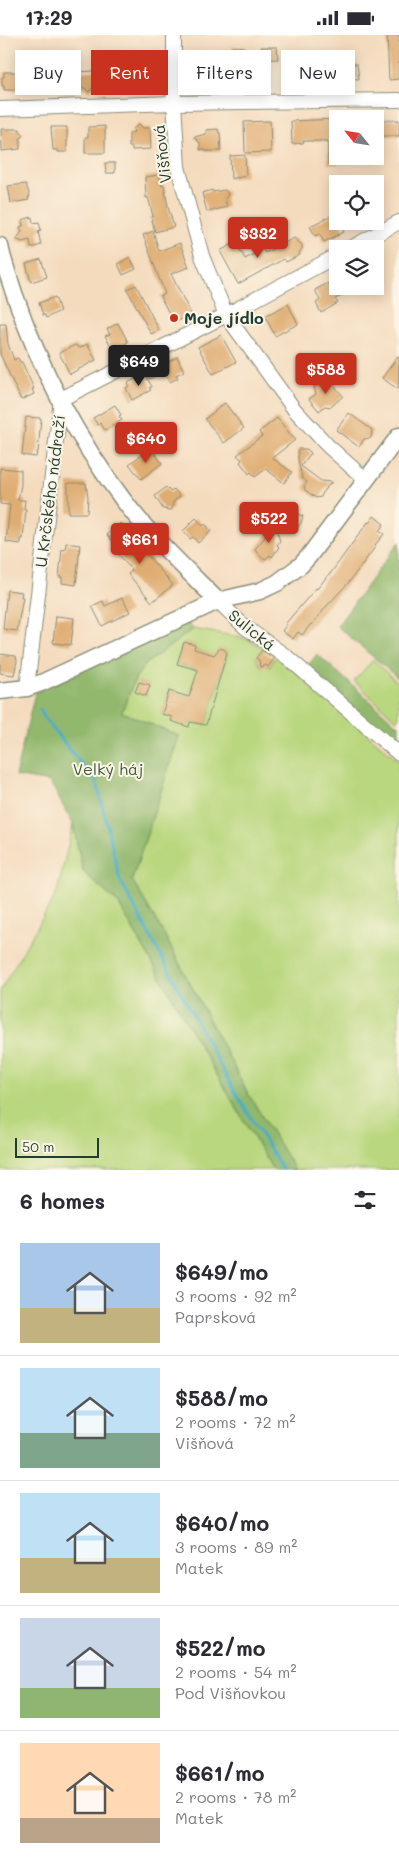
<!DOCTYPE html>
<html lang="en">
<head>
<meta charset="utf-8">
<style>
  :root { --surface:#fff; --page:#f2f2f3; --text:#2b2b33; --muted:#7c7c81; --line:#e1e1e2; --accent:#c8321e }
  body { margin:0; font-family:Mali,sans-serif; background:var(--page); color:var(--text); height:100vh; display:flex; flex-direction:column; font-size:19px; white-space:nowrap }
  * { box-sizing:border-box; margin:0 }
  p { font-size:16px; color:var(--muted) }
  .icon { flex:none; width:28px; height:28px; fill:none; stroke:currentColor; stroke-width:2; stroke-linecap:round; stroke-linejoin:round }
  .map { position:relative; height:1135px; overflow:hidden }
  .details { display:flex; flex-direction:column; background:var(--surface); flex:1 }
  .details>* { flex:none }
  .top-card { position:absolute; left:15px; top:15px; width:370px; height:45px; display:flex; gap:10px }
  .needle { width:32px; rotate:300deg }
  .tools { position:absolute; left:329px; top:75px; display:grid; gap:10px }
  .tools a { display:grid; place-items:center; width:55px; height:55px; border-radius:0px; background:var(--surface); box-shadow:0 2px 12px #0003; font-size:25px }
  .scale { position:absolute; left:15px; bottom:12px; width:84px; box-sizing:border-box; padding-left:5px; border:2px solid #1f3d34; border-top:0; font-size:14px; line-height:18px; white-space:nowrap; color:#1f3d34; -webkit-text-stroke:4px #fcf5e5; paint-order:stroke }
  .price { position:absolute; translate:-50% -42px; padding:0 11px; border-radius:5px; background:var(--accent); color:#fff; font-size:16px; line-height:32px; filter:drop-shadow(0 1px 2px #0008) }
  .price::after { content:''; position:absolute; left:50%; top:30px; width:15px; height:11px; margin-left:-8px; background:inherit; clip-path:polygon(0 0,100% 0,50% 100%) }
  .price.selected { background:#222; color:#fff }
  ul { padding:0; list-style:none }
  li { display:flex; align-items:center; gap:15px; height:125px; padding:0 20px }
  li+li { border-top:1px solid var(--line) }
  li span { display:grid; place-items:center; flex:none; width:140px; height:100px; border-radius:0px; color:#555 }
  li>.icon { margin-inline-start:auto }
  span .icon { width:60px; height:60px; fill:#fffc; stroke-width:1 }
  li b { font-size:21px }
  h2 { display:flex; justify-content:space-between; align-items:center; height:60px; padding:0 20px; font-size:21px }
  .tag { padding:0 18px; border-radius:0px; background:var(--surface); box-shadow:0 2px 12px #0003; font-size:18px; line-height:45px }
  .tag.selected { background:var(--accent); color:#fff }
  .status { display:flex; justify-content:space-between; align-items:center; height:35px; padding:0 25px; background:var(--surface); direction:ltr }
  .status svg { height:14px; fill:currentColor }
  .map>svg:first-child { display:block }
</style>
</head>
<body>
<div class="status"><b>17:29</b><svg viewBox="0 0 49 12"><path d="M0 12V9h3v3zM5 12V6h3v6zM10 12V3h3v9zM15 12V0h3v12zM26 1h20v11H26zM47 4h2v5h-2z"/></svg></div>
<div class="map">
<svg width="399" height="1135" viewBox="0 0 399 1135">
  <rect width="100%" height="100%" fill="#fcf5e5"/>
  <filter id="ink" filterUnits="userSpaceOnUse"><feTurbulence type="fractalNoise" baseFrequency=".02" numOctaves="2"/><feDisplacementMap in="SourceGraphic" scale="10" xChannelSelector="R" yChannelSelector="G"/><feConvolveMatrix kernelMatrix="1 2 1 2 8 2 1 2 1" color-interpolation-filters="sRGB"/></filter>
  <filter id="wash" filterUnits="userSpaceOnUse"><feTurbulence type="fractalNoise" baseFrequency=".0096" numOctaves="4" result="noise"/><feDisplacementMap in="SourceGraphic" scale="20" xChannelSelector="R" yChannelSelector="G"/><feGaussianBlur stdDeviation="1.12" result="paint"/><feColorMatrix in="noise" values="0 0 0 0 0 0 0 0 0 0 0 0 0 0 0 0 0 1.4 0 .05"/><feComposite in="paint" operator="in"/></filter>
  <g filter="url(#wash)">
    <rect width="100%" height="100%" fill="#f4dbbe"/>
    <!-- green -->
    <path fill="#b9d77e" stroke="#6c8a59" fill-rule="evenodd" d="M193,594L241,602L269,615L267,616L263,615L256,623L261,632L265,629L270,632L275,623V620L399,726V1135H295L247,1057L164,899L132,845L179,701L121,677L136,642L147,628ZM184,607L194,610V614L215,621L218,615H225L227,619L206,690L190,687L189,691L172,682L162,679L169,656L196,664L191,655L195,643L204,637L177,629ZM139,647L149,650L146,661L136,657Z
      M373,625L399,649V682L396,685L354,646Z
      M73,789L83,837L118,868L207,1023L273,1135H0V956L57,858Z"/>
    <!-- forest -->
    <path fill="#92b86d" stroke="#587a50" d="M399,507V644L337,591Z
      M187,587L193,594L147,628L136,642L122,677L179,701L132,845L164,899L247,1057L295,1135H273L207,1023L118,868L83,837L73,789L50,747L15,741L35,658Z
      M317,619L397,690L399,689V714L307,632Z"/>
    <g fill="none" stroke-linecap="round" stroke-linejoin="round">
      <!-- stream -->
      <path stroke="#47acc6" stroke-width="3" d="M40,674L45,684L97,748L120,845L231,1050L283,1135"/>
    </g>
    <g id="blocks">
      <!-- building -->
      <path fill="#dfac71" d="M387,0H399V44L389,45Z
        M232,12H244V24L233,23Z
        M261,12H277L278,24L261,25Z
        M229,23L230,49L199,50L198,24Z
        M295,26H314V40H311V42L296,43Z
        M344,29H357L359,44L344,43Z
        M140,32L156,34L155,51H140Z
        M95,36L96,53H92L89,57L85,53H81V49H75V37Z
        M4,37H23V55H4V51H2V42H4Z
        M338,84V129H328V106H303V108L292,109L291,86Z
        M380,85H399V101H380Z
        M270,86L271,117L245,118L244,87Z
        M139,89L143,93H150L151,114L132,115V112H129V99L134,97L133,94Z
        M105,91V118H85V102H88V92Z
        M51,92H67V117H58V115H53Z
        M1,94H20V96L23,100L20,103V114L2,116Z
        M218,94L219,98H220L221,116H205L204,114L200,115V108L194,102L206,99V95Z
        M245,120L246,141L231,144L230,121Z
        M105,128H115V138H106Z
        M159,140L162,151L164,150L168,172L174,192L155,197L151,182L153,181L148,162L146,163L145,142Z
        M26,149L30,162H28L29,165L11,168L8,151Z
        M212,155L213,157L225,155L228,159L225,164L227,172L207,177L202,158Z
        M335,179L344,197L324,207L320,199L315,201L310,191Z
        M32,182L33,188L39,187L41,195L38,196L41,210L31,213L30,205L22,207L16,204L22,197L20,192L23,191L22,185Z
        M153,196L159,216L180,208L189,232L171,239L191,279L174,288L160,261L165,259L143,200Z
        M294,203L302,210V214L299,218L300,220L286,227L284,224L238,249L220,216L236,207L245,224L263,214L265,218Z
        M130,222L136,234L123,240L118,229Z
        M41,224L47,242L31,247L26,229Z
        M328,248L332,254L338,251L343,260L335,264L338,268L321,278L316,268L320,265L315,255Z
        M136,250L159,295L151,299L127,254Z
        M55,262L60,276L46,283L45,280H43L39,268Z
        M288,269L298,289L275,301L265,281Z
        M118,288L128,307L114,316L105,301L110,299L107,294Z
        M0,289H6L8,309L14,325L18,323L20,327H22L34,354H32L34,359L21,365L0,319Z
        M221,300L236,327L213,339L198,312Z
        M87,309L96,325L70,339L59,318L75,310L80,313Z
        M399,320V355L382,343Z
        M177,322L184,336L176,340L178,343L170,347L164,336L150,344L144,332L158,324L162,331Z
        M145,339L152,352L149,353L151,355L132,365L126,353L129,351L128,348Z
        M328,343L343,361L331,372L325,371L319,376L309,364L316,359L314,352Z
        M225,368L244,393L224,408L205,384Z
        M115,370L121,380L119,381L122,385L105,395L100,388L98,390L93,383Z
        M349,378L372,395L371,403L364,404L359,412L336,395Z
        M26,382L41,383L38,417H37L36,422L22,420Z
        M277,383L295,405L272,423L292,437L284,448L266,434L255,442L251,437L249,439L240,427L242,425L237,420L262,401L259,397Z
        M151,413L162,428L141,444L129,429Z
        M298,414H307L311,418L301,431L321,446L332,447L324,455L321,462L316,463L305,455L304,451L307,447L302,443L298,424Z
        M0,433L21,435V450L18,465H25L24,475H26L23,504H21V509L6,507L10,470L0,469Z
        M68,448H86L88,462L87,478H68Z
        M166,452L171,457L174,454L180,461L173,467L172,475L163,474L155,461Z
        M286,472L296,479L303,481L301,488L293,498L278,486L283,480L281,478Z
        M374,481L384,489L379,496L384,499L375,510L376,511L349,547L325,573L312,590L311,589L302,600L298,597L293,604L282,596L287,589L286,588L316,553L317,554L329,539H330L368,487L369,488Z
        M196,483L203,491L205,489L211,496L198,508L193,502L190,504L183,496Z
        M120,488L173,550L152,567L128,539L132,535L118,519L121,516L107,500Z
        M275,490L280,506L277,510L279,512L272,522L270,520L266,524L262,523L255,514Z
        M66,508L80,510L76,550L62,548V542H59L62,514L65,515Z
        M7,555L22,557L21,562H23L17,596L3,594Z
        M122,563L130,577L102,591L92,571L103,566L105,571Z
        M56,581L74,583L71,610L53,608Z
        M184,607L195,610L194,614L214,620L220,613L225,615L227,618L206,690L190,687L189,692L171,686L172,682L162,679L169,656L189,662L198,635L177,629Z
        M262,615L274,624L268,632L266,630L260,632L259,625L256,623Z
        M0,619L16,621L17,626L14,640L0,638Z
        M139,647L150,650L146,661L135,657Z"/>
    </g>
  </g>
  <g filter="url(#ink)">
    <use href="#blocks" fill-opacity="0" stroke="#8a8c79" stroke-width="1"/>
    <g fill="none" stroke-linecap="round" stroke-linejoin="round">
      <!-- minor casing -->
      <g stroke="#8a8c79" stroke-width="16">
        <path id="minor" d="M174,0V68L178,132L202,221L226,280L294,374L328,411L366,445
          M0,74L174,68L399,65
          M349,214L399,187
          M218,566L245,592L287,622L399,719
          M27,653L61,364L226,280L338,220"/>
      </g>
      <!-- tertiary casing -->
      <g stroke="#8a8c79" stroke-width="19">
        <path id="tertiary" d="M0,211C3,227 9,242 14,258C39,331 77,404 124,466C151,502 186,534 218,566
          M0,656L27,653L41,648L218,566L260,556L277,548L301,530L309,521L399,401"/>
      </g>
      <!-- minor -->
      <use href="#minor" stroke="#fff" stroke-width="14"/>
      <!-- tertiary -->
      <use href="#tertiary" stroke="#fff" stroke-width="16"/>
    </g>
  </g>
  <!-- markers -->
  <circle fill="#c8321e" stroke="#fcf5e5" stroke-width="2" cx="174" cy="283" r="5"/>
  <g text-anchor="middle" stroke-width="4" stroke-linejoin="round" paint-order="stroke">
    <!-- street labels -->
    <g font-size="16" fill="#1f3d34" stroke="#fcf5e5">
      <text transform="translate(162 119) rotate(-97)" y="6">Višňová</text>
      <text transform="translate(50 456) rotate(-83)" y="6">U Krčského nádraží</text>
      <text transform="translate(252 595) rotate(39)" y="6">Sulická</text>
    </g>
    <!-- poi labels -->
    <g font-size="16" font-weight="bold" fill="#1f3d34" stroke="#fcf5e5" text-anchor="start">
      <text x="184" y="289">Moje jídlo</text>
    </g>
    <!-- park labels -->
    <g font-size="16" fill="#3e5c43" stroke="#fcf5e5">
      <text x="108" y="740">Velký háj</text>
    </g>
  </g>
</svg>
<div class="tools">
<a><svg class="needle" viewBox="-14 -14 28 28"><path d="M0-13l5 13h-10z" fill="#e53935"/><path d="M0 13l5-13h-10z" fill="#7c7c81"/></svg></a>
<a><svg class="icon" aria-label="locate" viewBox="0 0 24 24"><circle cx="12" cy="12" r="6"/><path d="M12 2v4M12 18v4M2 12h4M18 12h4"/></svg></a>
<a><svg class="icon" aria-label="layers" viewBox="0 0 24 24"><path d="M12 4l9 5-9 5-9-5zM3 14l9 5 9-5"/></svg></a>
</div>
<div class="scale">50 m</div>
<b class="price" style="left:258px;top:224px">$332</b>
<b class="price selected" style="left:139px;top:352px">$649</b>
<b class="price" style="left:326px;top:360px">$588</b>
<b class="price" style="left:146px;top:429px">$640</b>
<b class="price" style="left:269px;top:509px">$522</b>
<b class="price" style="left:140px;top:530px">$661</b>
<div class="top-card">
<a class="tag">Buy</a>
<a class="tag selected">Rent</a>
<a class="tag">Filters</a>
<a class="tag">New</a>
</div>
</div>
<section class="details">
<h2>6 homes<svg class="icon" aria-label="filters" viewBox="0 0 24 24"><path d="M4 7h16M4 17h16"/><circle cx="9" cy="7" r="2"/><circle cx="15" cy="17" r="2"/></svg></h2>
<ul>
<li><span style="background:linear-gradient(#a9c7e8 65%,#c2b280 0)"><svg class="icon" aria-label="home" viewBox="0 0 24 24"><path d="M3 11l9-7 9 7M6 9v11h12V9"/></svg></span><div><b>$649/mo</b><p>3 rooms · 92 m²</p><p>Paprsková</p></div></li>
<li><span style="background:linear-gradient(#bfe0f5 65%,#7fa58c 0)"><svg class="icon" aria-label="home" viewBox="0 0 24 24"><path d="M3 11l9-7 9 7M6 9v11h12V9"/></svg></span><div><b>$588/mo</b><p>2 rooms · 72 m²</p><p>Višňová</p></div></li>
<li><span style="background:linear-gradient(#bfe0f5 65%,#c2b280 0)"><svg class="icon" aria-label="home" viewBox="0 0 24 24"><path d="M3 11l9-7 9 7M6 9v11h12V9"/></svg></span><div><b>$640/mo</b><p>3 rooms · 89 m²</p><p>Matek</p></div></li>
<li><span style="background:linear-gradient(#c9d6e8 70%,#8fb573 0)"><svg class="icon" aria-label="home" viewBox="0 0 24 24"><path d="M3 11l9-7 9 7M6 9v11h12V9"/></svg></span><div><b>$522/mo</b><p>2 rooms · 54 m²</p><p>Pod Višňovkou</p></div></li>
<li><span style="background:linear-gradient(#ffd9b3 75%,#b9a48a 0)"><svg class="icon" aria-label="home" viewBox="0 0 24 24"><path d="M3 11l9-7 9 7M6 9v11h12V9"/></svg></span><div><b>$661/mo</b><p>2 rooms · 78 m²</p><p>Matek</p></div></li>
</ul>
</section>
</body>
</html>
